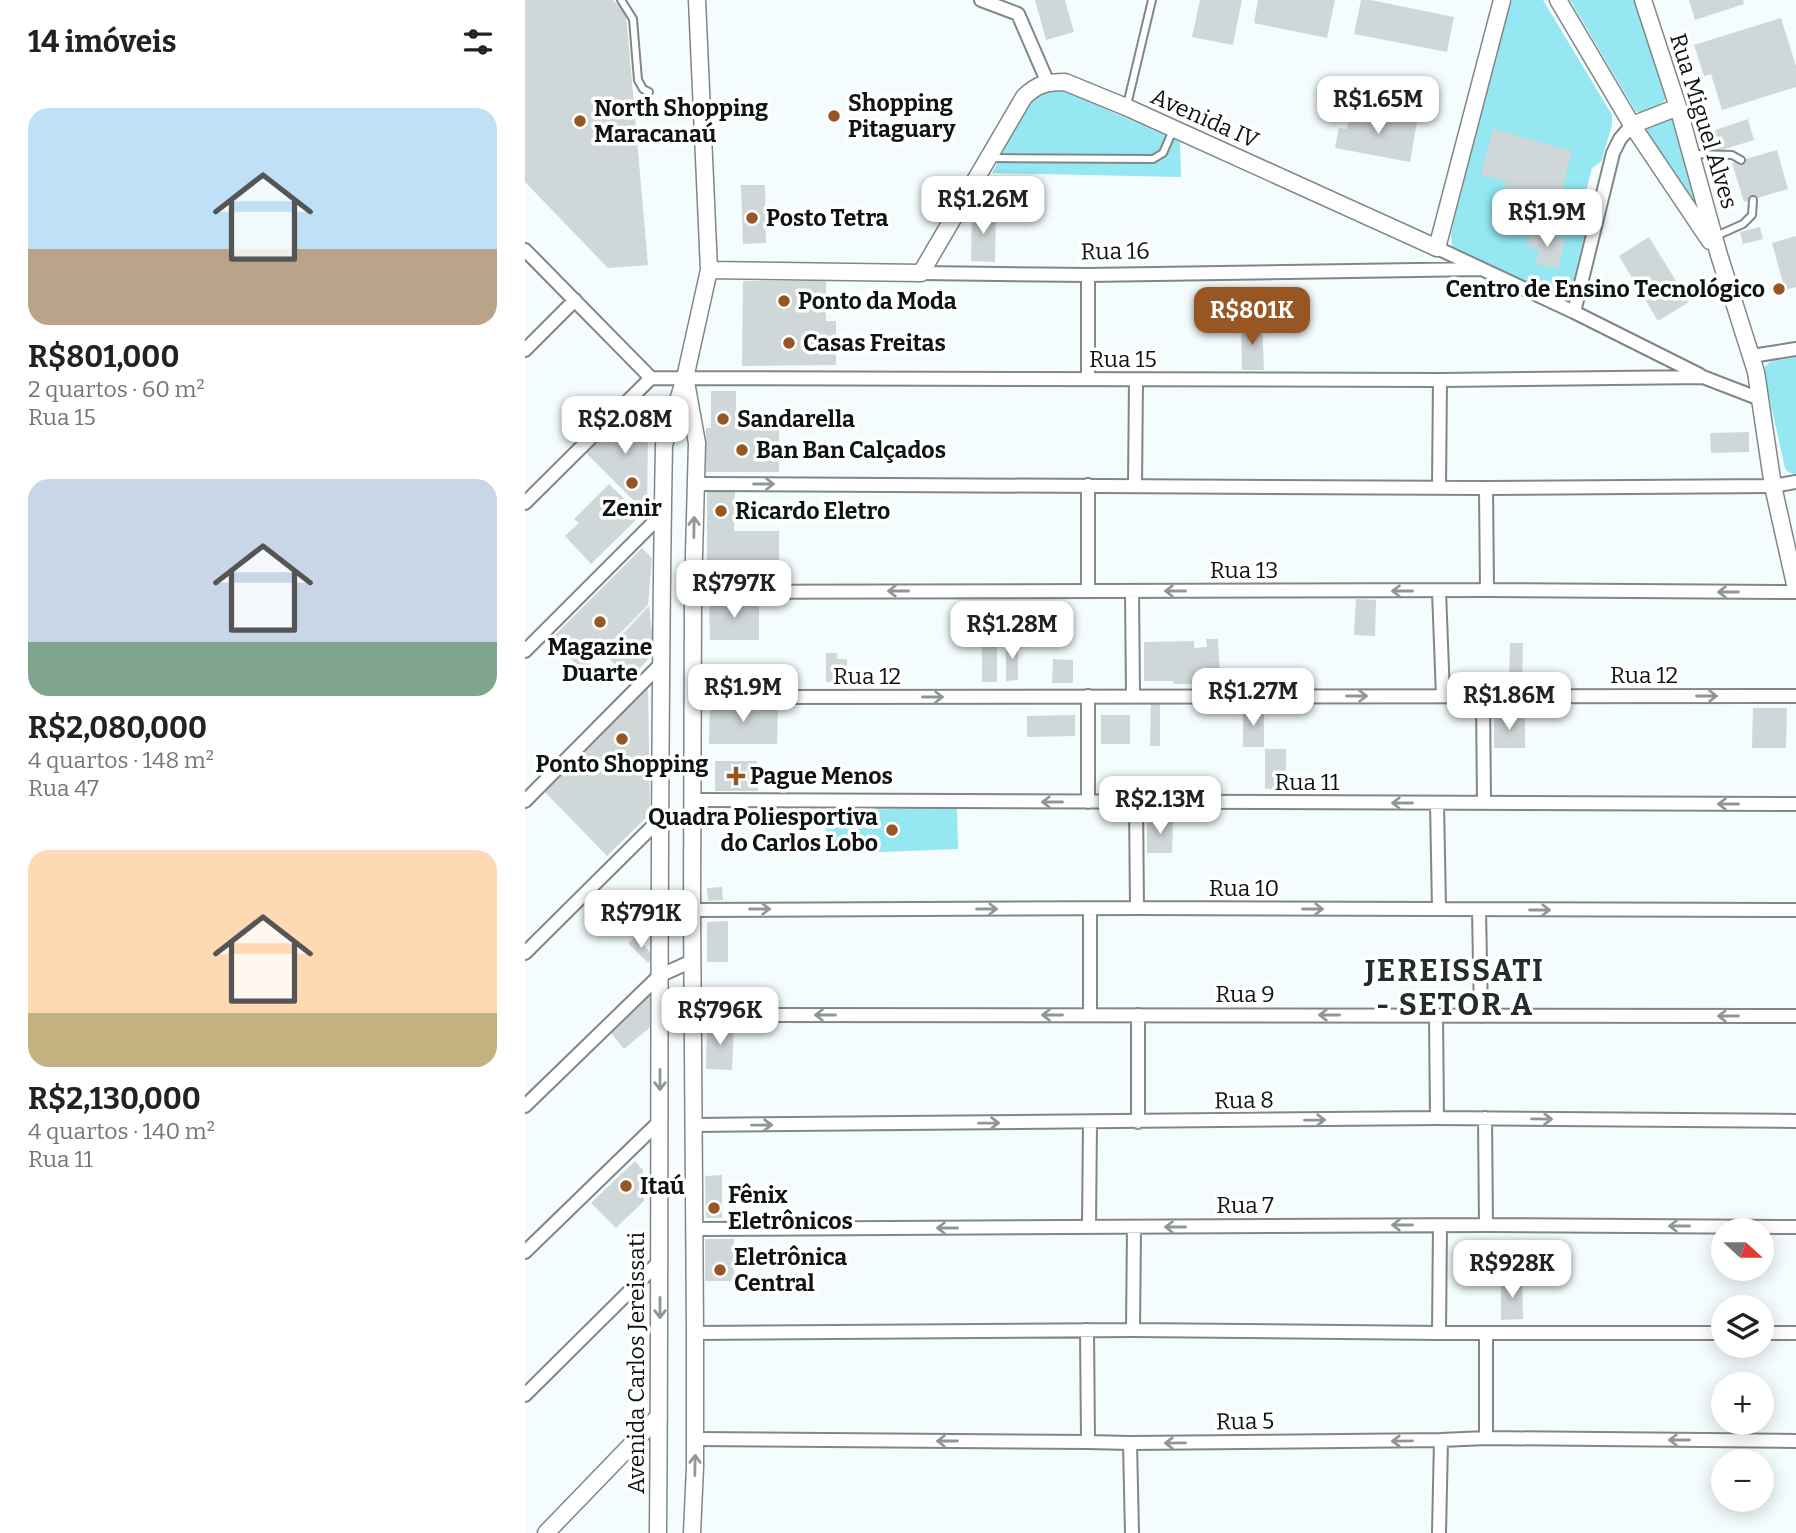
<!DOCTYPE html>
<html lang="pt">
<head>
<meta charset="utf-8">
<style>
  :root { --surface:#fff; --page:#f2f2f2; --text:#222; --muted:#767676; --accent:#975622 }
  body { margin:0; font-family:Bitter,serif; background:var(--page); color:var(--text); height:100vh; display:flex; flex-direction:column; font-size:26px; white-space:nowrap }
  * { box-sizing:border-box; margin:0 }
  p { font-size:23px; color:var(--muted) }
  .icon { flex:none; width:38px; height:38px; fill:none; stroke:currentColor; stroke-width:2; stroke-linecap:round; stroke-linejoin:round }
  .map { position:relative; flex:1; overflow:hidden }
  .sheet { display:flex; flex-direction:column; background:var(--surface); width:525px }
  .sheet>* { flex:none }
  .needle { width:46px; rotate:111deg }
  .fabs { position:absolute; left:1186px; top:1218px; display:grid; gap:14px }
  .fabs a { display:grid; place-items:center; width:63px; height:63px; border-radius:50%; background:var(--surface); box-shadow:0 4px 18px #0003; font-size:35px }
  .price { position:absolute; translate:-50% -60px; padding:0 16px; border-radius:14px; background:#fff; color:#222; font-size:23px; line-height:46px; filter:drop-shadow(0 2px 4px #0008) }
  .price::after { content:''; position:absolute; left:50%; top:42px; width:21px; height:16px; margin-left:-10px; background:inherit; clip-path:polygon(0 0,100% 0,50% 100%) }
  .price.active { background:var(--accent); color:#fff }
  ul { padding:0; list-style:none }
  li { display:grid; align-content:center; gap:14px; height:371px; padding:0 28px }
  li span { display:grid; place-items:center; height:217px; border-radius:21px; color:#555 }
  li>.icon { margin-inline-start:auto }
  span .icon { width:126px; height:126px; fill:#fffc; stroke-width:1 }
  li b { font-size:30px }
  h2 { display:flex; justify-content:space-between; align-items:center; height:84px; padding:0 28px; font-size:30px }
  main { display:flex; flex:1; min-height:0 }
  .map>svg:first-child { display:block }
</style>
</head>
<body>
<main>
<section class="sheet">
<h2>14 imóveis<svg class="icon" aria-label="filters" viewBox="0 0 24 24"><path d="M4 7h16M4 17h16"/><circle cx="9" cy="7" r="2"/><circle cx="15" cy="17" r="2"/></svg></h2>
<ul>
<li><span style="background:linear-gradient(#bfe0f5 65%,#b9a48a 0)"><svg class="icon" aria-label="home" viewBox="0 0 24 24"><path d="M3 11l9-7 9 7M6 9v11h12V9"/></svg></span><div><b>R$801,000</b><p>2 quartos · 60 m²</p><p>Rua 15</p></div></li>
<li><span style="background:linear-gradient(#c9d6e8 75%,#7fa58c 0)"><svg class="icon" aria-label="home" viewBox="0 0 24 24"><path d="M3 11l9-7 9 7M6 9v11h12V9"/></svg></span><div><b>R$2,080,000</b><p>4 quartos · 148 m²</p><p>Rua 47</p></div></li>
<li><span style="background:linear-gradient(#ffd9b3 75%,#c2b280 0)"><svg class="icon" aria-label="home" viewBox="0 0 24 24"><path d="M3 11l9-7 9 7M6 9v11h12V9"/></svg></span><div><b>R$2,130,000</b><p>4 quartos · 140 m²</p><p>Rua 11</p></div></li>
</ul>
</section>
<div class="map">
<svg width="1271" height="1533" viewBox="0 0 1271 1533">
  <rect width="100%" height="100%" fill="#f4fcfd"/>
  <!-- green -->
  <path fill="#95e7f1" d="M987,0H1018L1087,115V125L1076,162L1067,168L1053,222L1059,235L1046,292L1039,296L1032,297L935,253L927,246L926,233L976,35Z
    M1045,0H1109L1142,98L1129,111L1111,112Z
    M538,90L655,142L656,177L467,173C477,155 498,108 512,97C520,91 529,91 538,90Z
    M1143,117L1149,120L1173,204L1170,207L1121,132L1124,125Z
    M1271,357V474C1266,474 1262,472 1260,468L1239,374L1240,367L1245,362Z
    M432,807L433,849L302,854L300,811Z"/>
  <!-- building -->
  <path fill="#d0d7d8" d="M0,0H88L101,14L123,265L83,268L0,182Z
    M510,0H540L549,32L521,40Z
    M675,0H717L708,45L667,37Z
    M733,0H810L802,38L729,23Z
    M836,0H846L929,17L922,52L829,34Z
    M1164,0H1218L1219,4L1170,20Z
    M1256,18L1271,66V87L1197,110L1186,74L1179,76L1169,45Z
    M826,109L892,122L885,162L810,148L814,128L822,129Z
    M1223,119L1229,140L1187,153L1181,133Z
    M968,129L1047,151L1028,229L972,215L981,181L956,175Z
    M1252,150L1263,189L1219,202L1207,163Z
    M487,177H499L498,219H486Z
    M216,185H240L241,243L218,244Z
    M447,209L471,210L470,262L446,261Z
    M1235,227L1238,239L1218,244L1215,232Z
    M1006,231L1040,240L1033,269L1011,264L1014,250L1002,246Z
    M1271,236V287L1260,290L1247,243Z
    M1124,237L1164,302L1133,321L1094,256Z
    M218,281H301V321H311V365L217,366Z
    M737,323L739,370H717L716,324Z
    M186,391H211V428H254V472H181V428H186Z
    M104,407L123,427L122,514L60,452Z
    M1224,432V452L1186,453L1185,433Z
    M84,484L116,515L66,564L40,536L54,523L49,519Z
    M182,491H210L209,531H254V571L182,572Z
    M117,548L127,558L123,605L58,671L26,639Z
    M831,599L851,600L850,636L829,635Z
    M184,601H234V640H185Z
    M124,606L128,639L126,656L105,679L79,654Z
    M681,639H693L695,677L670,678V684H648V681H619V642L669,641V648L682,647Z
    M457,641H472V682H457Z
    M481,642H493V680L481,681Z
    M985,643H998L997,685H984Z
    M301,653H312V659H322V682H301Z
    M528,659L548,660V683H527Z
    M123,687L125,814L82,856L18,790Z
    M626,702H635V746H625Z
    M185,704L253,705L252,744H184Z
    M1228,708H1262L1261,748H1227Z
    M718,709H739V747H718Z
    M550,715V736L502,737V716Z
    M576,715H605V744H576Z
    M969,715H1000V748H969Z
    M740,749H761V789H740Z
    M190,761H232L233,791H190Z
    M622,820H648L647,853H622Z
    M197,887L198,900L183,901L182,888Z
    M203,921V962H182V922Z
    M110,937L129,956L123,963L103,943Z
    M129,990L128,1025L99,1049L83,1029Z
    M182,1025L209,1026L207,1070L181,1069Z
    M110,1161L118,1170L119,1201L91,1228L66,1203Z
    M197,1175V1218H181L180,1176Z
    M180,1239H209V1281H180Z
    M976,1280H997L998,1319L976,1320Z"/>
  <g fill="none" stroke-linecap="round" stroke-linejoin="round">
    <!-- lane casing -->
    <g stroke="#808788" stroke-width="10">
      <path id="lane" d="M96,0L108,19L113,80L118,89L124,92
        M602,105L627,0
        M1168,154L1207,155L1216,160
        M466,158L628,159L638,153L648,130
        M1191,236L1218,224L1227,215L1228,200"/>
    </g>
    <!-- street casing -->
    <g stroke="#808788" stroke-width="16">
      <path id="street" d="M456,0L493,14L523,83
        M912,248L1049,312L1175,375
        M0,250L126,378
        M396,273L563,275L956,269
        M1049,312L1088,153L1095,139L1107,125
        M0,350L50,300
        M1227,356L1271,349
        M126,378L915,380L1178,377L1235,399
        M563,379V275
        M170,484L961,488L1248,486L1271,482
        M563,485V591
        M610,486L611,380
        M914,487L915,380
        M961,488L962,590
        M0,503L126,378
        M607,591L608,696
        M914,591L918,696
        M168,592L962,590L1271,592
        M0,651L138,513
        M169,697L1271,696
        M958,697L959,803
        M168,800L1271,804
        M0,801L137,663
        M563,802V696
        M611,802L612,908
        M912,803L914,909
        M167,910L612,908L1271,910
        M954,910L956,1016
        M0,953L135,819
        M168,1015L1271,1016
        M565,1015V909
        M613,1015V1122
        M911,1015L912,1118
        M0,1106L134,976L167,961
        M960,1118L961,1225
        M168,1125L912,1118L1271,1121
        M564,1227L565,1122
        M168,1229L961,1225L1271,1227
        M0,1252L135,1121
        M562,1330L563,1442
        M608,1330L609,1227
        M170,1333L608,1330L914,1333H1199
        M914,1333L915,1225
        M1237,1333H1271
        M0,1395L135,1261
        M961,1438V1333
        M170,1439L563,1442L605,1443L916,1440L961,1438L1271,1441
        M605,1443L607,1533
        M914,1533L916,1440"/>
    </g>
    <!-- secondary casing -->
    <g stroke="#808788" stroke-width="19">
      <path id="secondary" d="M1033,0L1107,125L1185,241
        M1118,0L1153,107L1194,255L1231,372L1248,486L1271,589
        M1107,125L1153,107
        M184,270L396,273L499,97C512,84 522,82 540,82L601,107L912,248L977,0
        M161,382L172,443L168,592L167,910L170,1333V1467L167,1533
        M21,1533L134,1416
        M133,1533C136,1170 132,807 139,445L160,378L184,270L172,0"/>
    </g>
    <!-- lane -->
    <use href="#lane" stroke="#fff" stroke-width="6"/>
    <!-- street -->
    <use href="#street" stroke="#fff" stroke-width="12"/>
    <!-- secondary -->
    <use href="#secondary" stroke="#fff" stroke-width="16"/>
  </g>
  <!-- one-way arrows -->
  <defs><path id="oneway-shaft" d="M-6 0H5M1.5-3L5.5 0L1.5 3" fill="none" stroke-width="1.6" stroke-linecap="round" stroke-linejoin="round" transform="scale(1.75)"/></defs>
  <g stroke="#939595">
    <use href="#oneway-shaft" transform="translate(239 484)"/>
    <use href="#oneway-shaft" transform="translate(169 527) rotate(-89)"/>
    <use href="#oneway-shaft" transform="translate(373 591) rotate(180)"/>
    <use href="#oneway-shaft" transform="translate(650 591) rotate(180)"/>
    <use href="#oneway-shaft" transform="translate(877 591) rotate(180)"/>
    <use href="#oneway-shaft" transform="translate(1203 592) rotate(-180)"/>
    <use href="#oneway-shaft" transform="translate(832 696)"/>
    <use href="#oneway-shaft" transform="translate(1182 696)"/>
    <use href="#oneway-shaft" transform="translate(408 697)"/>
    <use href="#oneway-shaft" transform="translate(527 802) rotate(-180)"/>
    <use href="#oneway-shaft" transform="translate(877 803) rotate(-180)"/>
    <use href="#oneway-shaft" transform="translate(1203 804) rotate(-180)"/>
    <use href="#oneway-shaft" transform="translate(235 909)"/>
    <use href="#oneway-shaft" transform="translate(462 909)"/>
    <use href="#oneway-shaft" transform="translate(788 909)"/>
    <use href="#oneway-shaft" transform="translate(1015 910)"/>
    <use href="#oneway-shaft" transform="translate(300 1015) rotate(180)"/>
    <use href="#oneway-shaft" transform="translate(527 1015) rotate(180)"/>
    <use href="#oneway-shaft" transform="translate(804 1015) rotate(-180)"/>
    <use href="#oneway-shaft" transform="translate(1203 1016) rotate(-180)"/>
    <use href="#oneway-shaft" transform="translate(135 1080) rotate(90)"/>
    <use href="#oneway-shaft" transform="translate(1017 1119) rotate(1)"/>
    <use href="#oneway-shaft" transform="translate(790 1120) rotate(-1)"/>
    <use href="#oneway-shaft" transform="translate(464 1123) rotate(-1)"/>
    <use href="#oneway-shaft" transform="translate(237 1125) rotate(-1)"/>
    <use href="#oneway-shaft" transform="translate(877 1225) rotate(180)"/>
    <use href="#oneway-shaft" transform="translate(1154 1226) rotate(-180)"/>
    <use href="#oneway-shaft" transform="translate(650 1227) rotate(180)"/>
    <use href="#oneway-shaft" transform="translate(422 1228) rotate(180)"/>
    <use href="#oneway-shaft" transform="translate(135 1308) rotate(90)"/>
    <use href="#oneway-shaft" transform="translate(1154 1440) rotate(-180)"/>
    <use href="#oneway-shaft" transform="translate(422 1441) rotate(-180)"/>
    <use href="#oneway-shaft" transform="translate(877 1441) rotate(179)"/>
    <use href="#oneway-shaft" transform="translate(650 1443) rotate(179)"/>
    <use href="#oneway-shaft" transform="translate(170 1465) rotate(-89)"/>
  </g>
  <!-- markers -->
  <g fill="#975622" stroke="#fff" stroke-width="2.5">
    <circle cx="309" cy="116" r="7"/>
    <circle cx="55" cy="121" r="7"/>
    <circle cx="227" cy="218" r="7"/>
    <circle cx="1254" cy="289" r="7"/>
    <circle cx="259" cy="301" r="7"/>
    <circle cx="264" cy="343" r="7"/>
    <circle cx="198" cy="419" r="7"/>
    <circle cx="217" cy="450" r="7"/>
    <circle cx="107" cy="483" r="7"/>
    <circle cx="196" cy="511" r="7"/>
    <circle cx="75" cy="622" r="7"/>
    <circle cx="97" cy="739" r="7"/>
    <path d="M207.5 765.5h7v7h7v7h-7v7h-7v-7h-7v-7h7z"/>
    <circle cx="367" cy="830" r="7"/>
    <circle cx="101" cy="1186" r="7"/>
    <circle cx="189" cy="1208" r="7"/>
    <circle cx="195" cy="1270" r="7"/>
  </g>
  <g text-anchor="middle" stroke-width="7" stroke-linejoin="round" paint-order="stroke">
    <!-- poi labels -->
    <g font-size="23" font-weight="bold" fill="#101313" stroke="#fff" text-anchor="start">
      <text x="323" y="111">Shopping<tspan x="323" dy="26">Pitaguary</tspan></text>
      <text x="69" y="116">North Shopping<tspan x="69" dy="26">Maracanaú</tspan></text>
      <text x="241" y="226">Posto Tetra</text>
      <text x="1240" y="297" text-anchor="end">Centro de Ensino Tecnológico</text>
      <text x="273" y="309">Ponto da Moda</text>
      <text x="278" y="351">Casas Freitas</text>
      <text x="212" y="427">Sandarella</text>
      <text x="231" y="458">Ban Ban Calçados</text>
      <text x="107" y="516" text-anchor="middle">Zenir</text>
      <text x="210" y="519">Ricardo Eletro</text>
      <text x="75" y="655" text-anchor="middle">Magazine<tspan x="75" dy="26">Duarte</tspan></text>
      <text x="97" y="772" text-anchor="middle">Ponto Shopping</text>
      <text x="225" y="784">Pague Menos</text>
      <text x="353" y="825" text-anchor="end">Quadra Poliesportiva<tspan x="353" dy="26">do Carlos Lobo</tspan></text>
      <text x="115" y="1194">Itaú</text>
      <text x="203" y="1203">Fênix<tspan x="203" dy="26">Eletrônicos</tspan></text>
      <text x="209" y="1265">Eletrônica<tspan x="209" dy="26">Central</tspan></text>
    </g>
    <!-- street labels -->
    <g font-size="23" fill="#101313" stroke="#fff">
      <text transform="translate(680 118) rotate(24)" y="8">Avenida IV</text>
      <text transform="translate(1179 121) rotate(73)" y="8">Rua Miguel Alves</text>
      <text transform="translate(590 251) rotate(-1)" y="8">Rua 16</text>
      <text x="598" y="367">Rua 15</text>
      <text x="719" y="578">Rua 13</text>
      <text x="1119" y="683">Rua 12</text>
      <text x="342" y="684">Rua 12</text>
      <text x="782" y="790">Rua 11</text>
      <text x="719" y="896">Rua 10</text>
      <text x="720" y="1002">Rua 9</text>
      <text transform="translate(719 1100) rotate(-1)" y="8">Rua 8</text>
      <text x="720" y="1213">Rua 7</text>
      <text transform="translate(111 1363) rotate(-90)" y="8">Avenida Carlos Jereissati</text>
      <text transform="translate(720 1421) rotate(-1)" y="8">Rua 5</text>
    </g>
    <!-- district labels -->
    <g font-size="30" font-weight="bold" letter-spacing="2" fill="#262c2d" stroke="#fff">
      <text x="930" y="981">JEREISSATI<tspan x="930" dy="34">- SETOR A</tspan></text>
    </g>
  </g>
</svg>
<div class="fabs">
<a><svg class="needle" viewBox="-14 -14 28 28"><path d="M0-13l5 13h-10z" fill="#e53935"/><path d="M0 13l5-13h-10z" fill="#767676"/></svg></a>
<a><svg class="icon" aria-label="layers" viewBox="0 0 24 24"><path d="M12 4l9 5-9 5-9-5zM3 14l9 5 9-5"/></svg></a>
<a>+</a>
<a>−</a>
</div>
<b class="price" style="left:853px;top:136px">R$1.65M</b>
<b class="price" style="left:458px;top:236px">R$1.26M</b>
<b class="price" style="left:1022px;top:249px">R$1.9M</b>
<b class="price active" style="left:727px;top:347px">R$801K</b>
<b class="price" style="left:100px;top:456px">R$2.08M</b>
<b class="price" style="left:209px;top:620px">R$797K</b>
<b class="price" style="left:487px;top:661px">R$1.28M</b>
<b class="price" style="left:218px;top:724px">R$1.9M</b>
<b class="price" style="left:728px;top:728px">R$1.27M</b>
<b class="price" style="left:984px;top:732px">R$1.86M</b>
<b class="price" style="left:635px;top:836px">R$2.13M</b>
<b class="price" style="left:116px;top:950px">R$791K</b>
<b class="price" style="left:195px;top:1047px">R$796K</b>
<b class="price" style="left:987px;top:1300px">R$928K</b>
</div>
</main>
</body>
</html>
